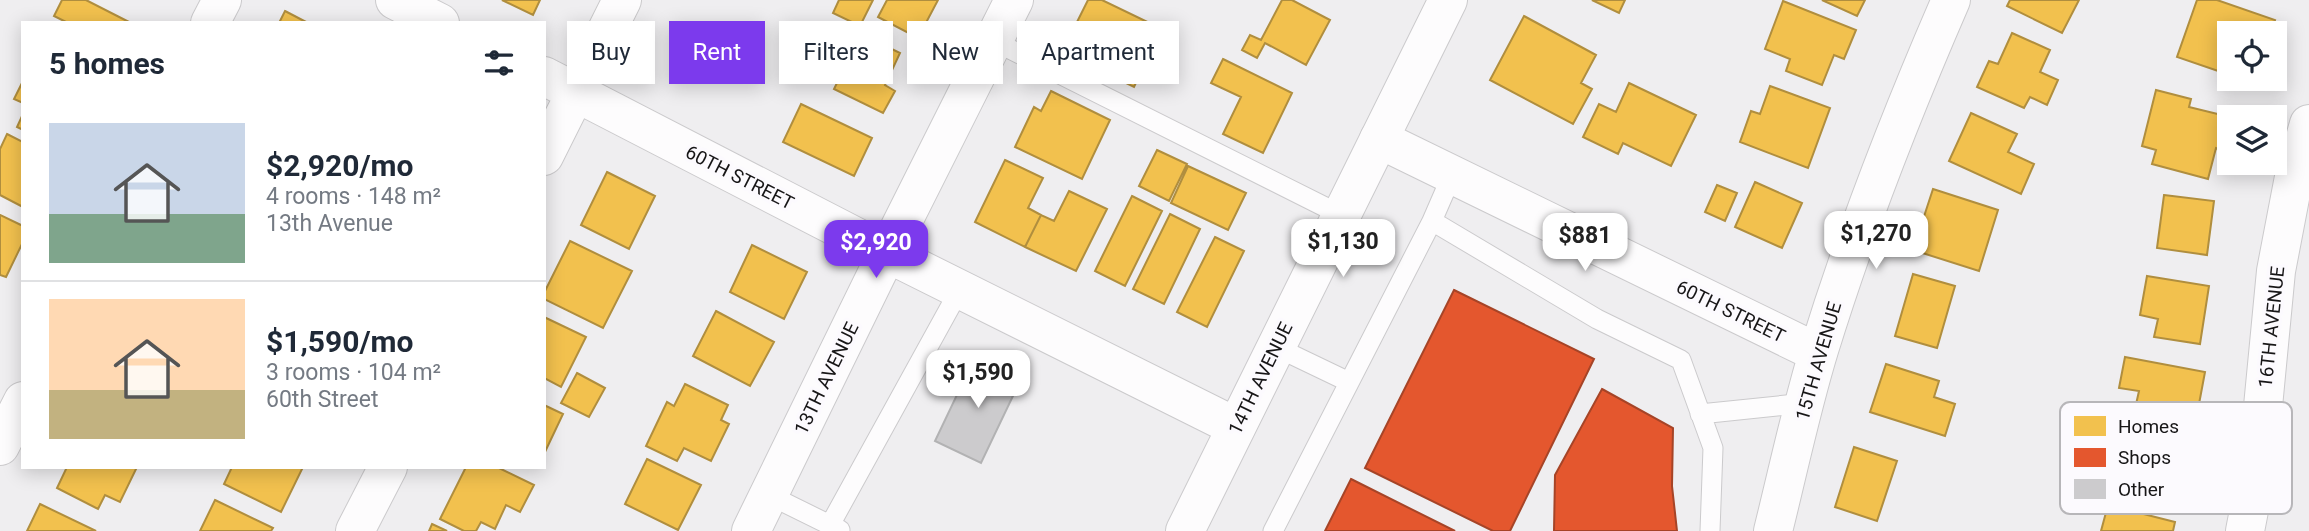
<!DOCTYPE html>
<html lang="en">
<head>
<meta charset="utf-8">
<style>
  :root { --surface:#fff; --page:#f6f6f7; --text:#1f2937; --muted:#747a83; --line:#e0e1e3; --accent:#7c3aed }
  body { margin:0; font-family:Roboto,sans-serif; background:var(--page); color:var(--text); height:100vh; display:flex; flex-direction:column; font-size:26px; white-space:nowrap }
  * { box-sizing:border-box; margin:0 }
  p { font-size:23px; color:var(--muted) }
  .icon { flex:none; width:38px; height:38px; fill:none; stroke:currentColor; stroke-width:2; stroke-linecap:round; stroke-linejoin:round }
  .map { position:relative; flex:1; overflow:hidden }
  .drawer { position:absolute; left:21px; top:21px; width:525px; height:448px; display:flex; flex-direction:column; background:var(--surface); border-radius:0px; box-shadow:0 4px 18px #0003 }
  .drawer>* { flex:none }
  .banner { position:absolute; left:567px; top:21px; width:665px; height:63px; display:flex; gap:14px }
  .tools { position:absolute; left:2217px; top:21px; display:grid; gap:14px }
  .tools a { display:grid; place-items:center; width:70px; height:70px; border-radius:0px; background:var(--surface); box-shadow:0 4px 18px #0003; font-size:35px }
  .price { position:absolute; translate:-50% -60px; padding:0 16px; border-radius:14px; background:#fff; color:#222; font-size:23px; line-height:46px; filter:drop-shadow(0 2px 4px #0008) }
  .price::after { content:''; position:absolute; left:50%; top:42px; width:21px; height:16px; margin-left:-10px; background:inherit; clip-path:polygon(0 0,100% 0,50% 100%) }
  .price.current { background:var(--accent); color:#fff }
  ul { padding:0; list-style:none }
  li { display:flex; align-items:center; gap:21px; height:175px; padding:0 28px }
  li+li { border-top:2px solid var(--line) }
  li span { display:grid; place-items:center; flex:none; width:196px; height:140px; border-radius:0px; color:#555 }
  li>.icon { margin-inline-start:auto }
  span .icon { width:84px; height:84px; fill:#fffc; stroke-width:1 }
  li b { font-size:30px }
  h2 { display:flex; justify-content:space-between; align-items:center; height:84px; padding:0 28px; font-size:30px }
  .pill { padding:0 24px; border-radius:0px; background:var(--surface); box-shadow:0 4px 18px #0003; font-size:24px; line-height:63px }
  .pill.current { background:var(--accent); color:#fff }
  .map>svg:first-child { display:block }
</style>
</head>
<body>
<div class="map">
<svg width="2309" height="531" viewBox="0 0 2309 531">
  <rect width="100%" height="100%" fill="#efeef0"/>
  <!-- homes -->
  <path fill="#f2c14e" stroke="#b08e3e" stroke-width="2" d="M62,0H86L129,22L68,23L54,16Z
    M502,0H540L533,15Z
    M839,0H873L860,26L833,13Z
    M887,0H938L918,38L878,17Z
    M1088,0H1102L1162,29L1134,87L1073,57L1082,37L1072,32Z
    M1282,0H1292L1330,20L1306,65L1265,43L1257,58L1242,50L1250,35L1261,40Z
    M1592,0H1625L1619,13Z
    M1822,0H1865L1857,16Z
    M2010,0H2079L2062,33L2007,6Z
    M2197,0H2217L2275,20L2270,33H2230V75L2177,57Z
    M1783,1L1856,30L1844,59L1834,55L1822,85L1786,71L1790,59L1765,49Z
    M285,11L308,23H279Z
    M1524,16L1596,55L1581,83L1592,89L1573,124L1490,80Z
    M2012,33L2050,50L2040,72L2058,80L2047,105L2030,97L2024,108L1977,87L1989,61L1998,64Z
    M861,34L900,53L885,85L895,91L883,113L834,89Z
    M1223,59L1292,93L1263,153L1223,134L1241,97L1211,83Z
    M23,81V103L14,99Z
    M1629,83L1696,115L1671,166L1623,143L1618,154L1583,137L1599,104L1616,112Z
    M1770,86L1830,108L1808,168L1740,142L1751,111L1760,114Z
    M2156,90L2191,99L2189,107L2230,117L2229,152L2216,148L2208,179L2152,164L2156,150L2142,146Z
    M1051,91L1110,120L1082,179L1015,147L1034,107L1041,111Z
    M801,104L872,138L854,176L783,142Z
    M1971,113L2017,134L2008,152L2034,164L2021,194L1949,161Z
    M23,114V130L17,127Z
    M7,134L23,142V207L0,195V149Z
    M1157,150L1187,164L1169,201L1139,186Z
    M1005,160L1043,178L1028,208L1041,215L1025,247L975,222Z
    M1188,166L1246,193L1228,230L1171,203Z
    M607,172L655,196L629,249L581,225Z
    M1755,182L1802,203L1782,248L1735,227Z
    M1717,185L1737,193L1725,221L1705,212Z
    M1933,189L1998,210L1979,271L1913,250Z
    M1069,191L1107,209L1076,271L1025,247L1041,215L1054,221Z
    M2164,195L2214,201L2207,255L2157,248Z
    M1132,196L1162,211L1125,286L1095,271Z
    M1170,214L1200,229L1164,304L1133,289Z
    M0,215L23,226V242L6,277L0,275Z
    M1215,237L1244,251L1207,327L1177,312Z
    M570,241L632,271L603,328L544,299V293Z
    M752,245L807,272L784,319L730,292Z
    M1913,274L1955,286L1937,348L1895,336Z
    M2147,276L2209,286L2200,344L2154,337L2158,319L2140,315Z
    M716,311L774,342L750,386L693,356Z
    M544,317L586,337L561,387L544,378Z
    M2125,357L2205,372L2196,420L2135,409L2139,391L2119,388Z
    M1886,364L1939,381L1934,397L1955,404L1945,436L1870,412Z
    M577,373L605,388L589,417L561,403Z
    M685,384L728,405L721,420L729,424L711,461L684,448L677,461L646,446L667,402L674,406Z
    M544,405L563,414L544,454Z
    M1854,447L1897,461L1877,521L1835,507Z
    M647,459L701,485L678,530L625,504Z
    M67,467H137L120,502L105,495L98,509L57,488Z
    M232,467H303L281,512L224,484Z
    M466,467H497L534,485L520,512L506,505L495,529L481,522L476,531H464L440,519Z
    M215,500L273,528L271,531H200Z
    M40,504L96,531H27Z
    M2108,505L2175,522L2173,531H2101Z
    M432,524L447,531H429Z"/>
  <!-- shops -->
  <path fill="#e4572e" stroke="#a64427" stroke-width="2" d="M1454,290L1594,359L1510,531H1493L1365,468Z
    M1602,389L1673,428L1672,486L1677,531H1554L1555,475Z
    M1351,479L1455,531H1325Z"/>
  <!-- building -->
  <path fill="#cccbcd" stroke="#b2b2b3" stroke-width="2" d="M975,357L1021,379L981,463L935,441Z"/>
  <g fill="none" stroke-linecap="round" stroke-linejoin="round">
    <!-- lane casing -->
    <g stroke="#cbcacc" stroke-width="21">
      <path id="lane" d="M994,41L1341,215
        M1432,221L1452,175
        M1276,347L1349,382
        M1700,414L1806,403
        M769,495L840,530
        M830,525L960,289
        M1273,531L1432,221L1597,319L1681,360L1713,448L1710,531"/>
    </g>
    <!-- street casing -->
    <g stroke="#cbcacc" stroke-width="40">
      <path id="street" d="M395,0L440,23
        M210,23L222,0
        M544,76L887,253L1236,427
        M1379,139L1818,353
        M544,156L622,0
        M0,446L23,401
        M355,531L388,467
        M751,531L887,253L1014,0
        M1773,531C1788,471 1801,409 1819,350C1856,230 1901,115 1951,0
        M2245,531L2257,469L2276,271L2294,177L2309,124"/>
    </g>
    <!-- secondary casing -->
    <g stroke="#cbcacc" stroke-width="40">
      <path id="secondary" d="M1185,531L1448,0"/>
    </g>
    <!-- lane -->
    <use href="#lane" stroke="#fdfcfd" stroke-width="19"/>
    <!-- street -->
    <use href="#street" stroke="#fdfcfd" stroke-width="38"/>
    <!-- secondary -->
    <use href="#secondary" stroke="#fdfcfd" stroke-width="38"/>
  </g>
  <g text-anchor="middle" stroke-width="7" stroke-linejoin="round" paint-order="stroke">
    <!-- street labels -->
    <g font-size="19" fill="#171617" stroke="#fcfafe">
      <text transform="translate(740 177) rotate(27)" y="7">60TH STREET</text>
      <text transform="translate(1731 311) rotate(26)" y="7">60TH STREET</text>
      <text transform="translate(2271 327) rotate(-84)" y="7">16TH AVENUE</text>
      <text transform="translate(1818 361) rotate(-74)" y="7">15TH AVENUE</text>
      <text transform="translate(826 378) rotate(-64)" y="7">13TH AVENUE</text>
      <text transform="translate(1260 378) rotate(-64)" y="7">14TH AVENUE</text>
    </g>
  </g>
  <!-- legend -->
  <rect x="2060" y="402" width="232" height="112" rx="10" fill="#fcfafe" stroke="#b7b6b9" stroke-width="2"/>
  <rect x="2074" y="416" width="32" height="20" fill="#f2c14e"/>
  <rect x="2074" y="448" width="32" height="19" fill="#e4572e"/>
  <rect x="2074" y="479" width="32" height="20" fill="#cccbcd"/>
  <g font-size="19" fill="#171617">
    <text x="2118" y="433">Homes</text>
    <text x="2118" y="464">Shops</text>
    <text x="2118" y="496">Other</text>
  </g>
</svg>
<div class="tools">
<a><svg class="icon" aria-label="locate" viewBox="0 0 24 24"><circle cx="12" cy="12" r="6"/><path d="M12 2v4M12 18v4M2 12h4M18 12h4"/></svg></a>
<a><svg class="icon" aria-label="layers" viewBox="0 0 24 24"><path d="M12 4l9 5-9 5-9-5zM3 14l9 5 9-5"/></svg></a>
</div>
<b class="price" style="left:1876px;top:271px">$1,270</b>
<b class="price" style="left:1585px;top:273px">$881</b>
<b class="price" style="left:1343px;top:279px">$1,130</b>
<b class="price current" style="left:876px;top:280px">$2,920</b>
<b class="price" style="left:978px;top:410px">$1,590</b>
<div class="banner">
<a class="pill">Buy</a>
<a class="pill current">Rent</a>
<a class="pill">Filters</a>
<a class="pill">New</a>
<a class="pill">Apartment</a>
</div>
<section class="drawer">
<h2>5 homes<svg class="icon" aria-label="filters" viewBox="0 0 24 24"><path d="M4 7h16M4 17h16"/><circle cx="9" cy="7" r="2"/><circle cx="15" cy="17" r="2"/></svg></h2>
<ul>
<li><span style="background:linear-gradient(#c9d6e8 65%,#7fa58c 0)"><svg class="icon" aria-label="home" viewBox="0 0 24 24"><path d="M3 11l9-7 9 7M6 9v11h12V9"/></svg></span><div><b>$2,920/mo</b><p>4 rooms · 148 m²</p><p>13th Avenue</p></div></li>
<li><span style="background:linear-gradient(#ffd9b3 65%,#c2b280 0)"><svg class="icon" aria-label="home" viewBox="0 0 24 24"><path d="M3 11l9-7 9 7M6 9v11h12V9"/></svg></span><div><b>$1,590/mo</b><p>3 rooms · 104 m²</p><p>60th Street</p></div></li>
</ul>
</section>
</div>
</body>
</html>
